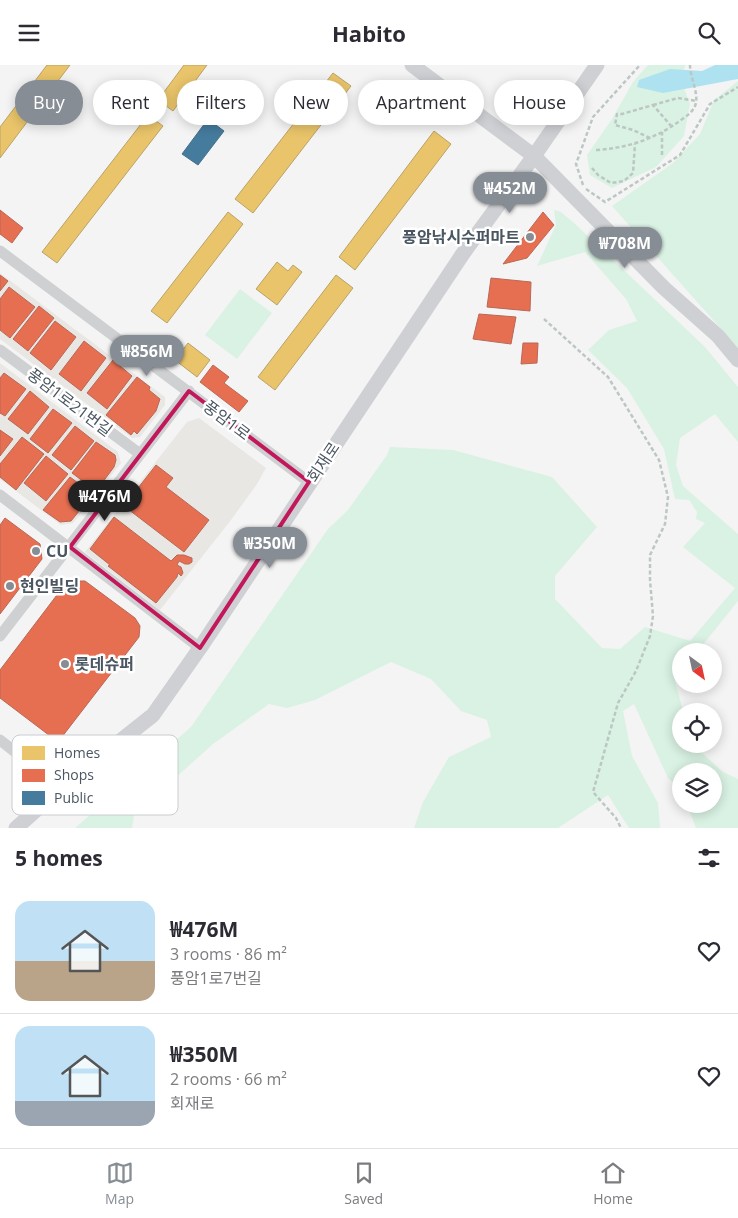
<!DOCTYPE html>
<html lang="en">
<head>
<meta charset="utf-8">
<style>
  :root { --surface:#fff; --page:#f2f2f3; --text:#2b2b33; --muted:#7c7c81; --line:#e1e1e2; --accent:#868d94 }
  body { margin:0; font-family:"Open Sans","Noto Sans KR",sans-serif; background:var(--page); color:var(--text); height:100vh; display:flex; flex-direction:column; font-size:19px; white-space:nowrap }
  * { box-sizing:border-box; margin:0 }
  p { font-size:16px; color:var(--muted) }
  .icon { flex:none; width:28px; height:28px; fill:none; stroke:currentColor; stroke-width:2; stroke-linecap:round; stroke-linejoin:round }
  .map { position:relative; height:763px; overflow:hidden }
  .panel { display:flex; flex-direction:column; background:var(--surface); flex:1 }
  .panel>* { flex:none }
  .top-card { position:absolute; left:15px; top:15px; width:709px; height:45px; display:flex; gap:10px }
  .needle { width:32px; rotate:147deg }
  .controls { position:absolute; left:672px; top:578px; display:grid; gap:10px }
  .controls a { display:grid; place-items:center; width:50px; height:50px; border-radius:50%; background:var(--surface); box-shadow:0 2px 12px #0003; font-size:25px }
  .price { position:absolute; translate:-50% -42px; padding:0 11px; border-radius:18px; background:var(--accent); color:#fff; font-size:16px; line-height:32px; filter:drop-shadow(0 1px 2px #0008) }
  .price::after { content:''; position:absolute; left:50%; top:30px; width:15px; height:11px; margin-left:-8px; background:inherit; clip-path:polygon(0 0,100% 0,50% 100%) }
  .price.current { background:#222; color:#fff }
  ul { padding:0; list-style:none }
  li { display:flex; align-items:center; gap:15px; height:125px; padding:0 15px }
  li+li { border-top:1px solid var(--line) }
  li span { display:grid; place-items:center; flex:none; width:140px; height:100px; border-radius:15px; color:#555 }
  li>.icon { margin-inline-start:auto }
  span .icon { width:60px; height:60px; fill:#fffc; stroke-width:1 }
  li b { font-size:21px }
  h2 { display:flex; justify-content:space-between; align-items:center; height:60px; padding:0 15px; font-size:21px }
  .pill { padding:0 18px; border-radius:22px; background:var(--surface); box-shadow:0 2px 12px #0003; font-size:18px; line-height:45px }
  .pill.current { background:var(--accent); color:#fff }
  header { display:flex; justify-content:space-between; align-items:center; height:65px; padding:0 15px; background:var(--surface); font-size:22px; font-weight:700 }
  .menu { display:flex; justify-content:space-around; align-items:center; height:70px; border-top:1px solid var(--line); background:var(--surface); font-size:14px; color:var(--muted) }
  .menu a { display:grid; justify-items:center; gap:2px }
  .menu .current { color:var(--accent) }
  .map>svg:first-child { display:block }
</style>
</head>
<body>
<header><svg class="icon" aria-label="menu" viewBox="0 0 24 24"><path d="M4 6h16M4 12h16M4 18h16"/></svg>Habito<svg class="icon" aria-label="search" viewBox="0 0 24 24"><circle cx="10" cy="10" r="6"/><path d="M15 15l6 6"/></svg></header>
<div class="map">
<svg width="738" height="763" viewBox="0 0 738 763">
  <rect width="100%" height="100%" fill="#f4f4f4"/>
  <!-- commercial -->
  <path fill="#e8e7e3" d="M0,208L165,332V340L140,372L132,373L0,274Z
    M0,298L118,387L121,398L73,458L61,460L0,414Z
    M199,353L266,403L257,419L231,455L160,545L85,487L187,357Z"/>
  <!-- green -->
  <path fill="#d9f2e3" d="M648,0H686L680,12L690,39L684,71L656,102L612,123L590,110L587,90L612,54L633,17Z
    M738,16V283L612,141L673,98L700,69L714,35Z
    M554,145L561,147L574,158L705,282L738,322V377L715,349L680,373L676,400L683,421L738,469V536L698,586H681V608L675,616L683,646H681V679H692L723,707L738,714V763H696L687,739H714V706H681V725L668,713L634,639L623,646L632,691L658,738L660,763H629L608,730L558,763H414L423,737L449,692L491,672L487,655L461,646L431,614L391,597L315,635L287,643L269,639L213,679L134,750L132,763H75L191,662L328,464L348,445L387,390L390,382L453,385L552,412L597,462L555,511V534L602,583L620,584L645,562L690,576L735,523L683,482L705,458L696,454L697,447L689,435L675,434L664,384L627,323L588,285L609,265L637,256L626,234L585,187L537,201L556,160Z
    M240,224L272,248L237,294L205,270Z"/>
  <!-- water -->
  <path fill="#aee2f0" d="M715,0H738V14L663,28L637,22L639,15L670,4L702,6Z"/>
  <!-- homes -->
  <path fill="#e9c46a" stroke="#b9a367" d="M47,0H70L0,93V62Z
    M184,0H207L173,46L158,35Z
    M333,8L351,21L253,148L235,134Z
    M148,50L163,61L57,198L42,187Z
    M434,66L451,79L355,205L339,192Z
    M228,147L243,159L167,258L151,246Z
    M277,197L288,206L293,200L302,207L277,240L256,224Z
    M336,210L353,223L275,325L258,312Z
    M188,278L210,295L197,312L175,295Z"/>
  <!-- shops -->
  <path fill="#e76f51" stroke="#b86856" d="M0,145L23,163L12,178L0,169Z
    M543,147L554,160L527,193L503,199Z
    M0,210L8,216L0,226Z
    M491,213L531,217L530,246L487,242Z
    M9,222L35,242L10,273L0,265V234Z
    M39,241L54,253L28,286L13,274Z
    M479,249L516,252L511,279L473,274Z
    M55,256L76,272L51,305L30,288Z
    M84,276L106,293L81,326L59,309Z
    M523,278H538L537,298L521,299Z
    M113,295L132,311L107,344L87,328Z
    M213,300L229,312L224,318L248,336L239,347L200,317Z
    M4,308L26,324L5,351L0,348V313Z
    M137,312L150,322L149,325L160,334L156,346L137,369L134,366L131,370L106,350Z
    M30,326L49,342L28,369L8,354Z
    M53,344L72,358L48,388L30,374Z
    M75,361L94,376L71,405L52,390Z
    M0,365L13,374L0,391Z
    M22,372L44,389L16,425L0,412V399Z
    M96,377L115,390L116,395L114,402L96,426L72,408Z
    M46,391L68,409L46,436L24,418Z
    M156,400L173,413L166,422L209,455L184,487L124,441Z
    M70,412L93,429L71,456L60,457L43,445Z
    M114,452L171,496L177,490H184L192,493V497L189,499H185L179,496L177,500L181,502L183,508L181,511L178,508L177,512L156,538L108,501L110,500L90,484Z
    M5,453L40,479L42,494L0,549V460Z
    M74,516H85L135,553L140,561L139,572L58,677L0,633V605L63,522Z"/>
  <!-- public -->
  <path fill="#457b9d" stroke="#46708b" d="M208,54L224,66L198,100L182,89Z"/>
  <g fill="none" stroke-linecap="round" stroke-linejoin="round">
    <!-- path -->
    <path stroke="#bcc7c4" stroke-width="2.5" stroke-dasharray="4 2.5" stroke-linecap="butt" d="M653,40L678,33L697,36
      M650,73L633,65L615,60L617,49H622L653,40L672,62
      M596,85C628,83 655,74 681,55C688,50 694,46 696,38C698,26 690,12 690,0
      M662,90V67
      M592,103L598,110L611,118L624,116L633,108L635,79
      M583,120L576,99L593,52L640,0
      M586,124L605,137L680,90L710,39L738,22
      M544,254L608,312L659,395L668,432L665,459L650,490V515L653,551L650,571L636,606L618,638L593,727L616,753L621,763"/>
    <!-- street -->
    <path stroke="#ced0d2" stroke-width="11" d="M0,186L309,417
      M0,285L140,389
      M0,430L200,583
      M0,571L189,326
      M0,675L61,723"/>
    <!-- secondary -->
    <path stroke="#ced0d4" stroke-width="15" d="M412,0L534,91L664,223L718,271L738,295
      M16,763L61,723L153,650L200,583L462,190L534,91L597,0"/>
  </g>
  <!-- marked area -->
  <path fill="none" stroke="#c2185b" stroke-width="4" stroke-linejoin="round" d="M189,326L309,417L200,583L70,482Z"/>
  <!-- markers -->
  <g fill="#868d94" stroke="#fff" stroke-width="2">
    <circle cx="530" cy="172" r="5"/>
    <circle cx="36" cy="486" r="5"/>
    <circle cx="10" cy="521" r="5"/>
    <circle cx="65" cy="599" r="5"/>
  </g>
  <g text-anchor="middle" stroke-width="5" stroke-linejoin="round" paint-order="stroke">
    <!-- poi labels -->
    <g font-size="16" font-weight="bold" fill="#4a5661" stroke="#fff" text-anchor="start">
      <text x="520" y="178" text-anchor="end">풍암낚시수퍼마트</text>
      <text x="46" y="492">CU</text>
      <text x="20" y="527">현인빌딩</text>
      <text x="75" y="605">롯데슈퍼</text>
    </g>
    <!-- street labels -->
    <g font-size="16" fill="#4a5661" stroke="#fff">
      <text transform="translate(70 337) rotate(37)" y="6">풍암1로21번길</text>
      <text transform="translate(227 355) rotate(37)" y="6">풍암1로</text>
      <text transform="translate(323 397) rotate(-56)" y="6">회재로</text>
    </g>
  </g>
  <!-- legend -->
  <rect x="12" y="670" width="166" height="80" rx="8" fill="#fff" stroke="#c9ccd0" stroke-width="1"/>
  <rect x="22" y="681" width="23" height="14" fill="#e9c46a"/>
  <rect x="22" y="704" width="23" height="13" fill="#e76f51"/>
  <rect x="22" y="726" width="23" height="14" fill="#457b9d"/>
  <g font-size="14" fill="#4a5661">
    <text x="54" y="693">Homes</text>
    <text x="54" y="715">Shops</text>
    <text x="54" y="738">Public</text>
  </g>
</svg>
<div class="controls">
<a><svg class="needle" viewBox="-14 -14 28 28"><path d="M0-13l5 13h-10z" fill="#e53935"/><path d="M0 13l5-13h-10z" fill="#7c7c81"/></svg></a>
<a><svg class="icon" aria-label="locate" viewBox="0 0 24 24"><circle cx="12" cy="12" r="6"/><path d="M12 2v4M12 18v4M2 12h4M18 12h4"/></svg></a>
<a><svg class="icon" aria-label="layers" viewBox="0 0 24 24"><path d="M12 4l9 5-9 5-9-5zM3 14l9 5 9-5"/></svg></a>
</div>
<b class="price" style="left:510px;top:149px">₩452M</b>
<b class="price" style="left:625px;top:204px">₩708M</b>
<b class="price" style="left:147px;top:312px">₩856M</b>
<b class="price current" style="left:105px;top:457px">₩476M</b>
<b class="price" style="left:270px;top:504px">₩350M</b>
<div class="top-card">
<a class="pill current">Buy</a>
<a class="pill">Rent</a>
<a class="pill">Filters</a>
<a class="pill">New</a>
<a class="pill">Apartment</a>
<a class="pill">House</a>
</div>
</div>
<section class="panel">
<h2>5 homes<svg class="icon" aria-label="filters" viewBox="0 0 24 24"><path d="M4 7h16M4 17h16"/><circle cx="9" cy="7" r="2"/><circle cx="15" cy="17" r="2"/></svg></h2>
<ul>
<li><span style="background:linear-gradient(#bfe0f5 60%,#b9a48a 0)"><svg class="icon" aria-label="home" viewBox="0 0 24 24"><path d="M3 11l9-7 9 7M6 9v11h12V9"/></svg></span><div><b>₩476M</b><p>3 rooms · 86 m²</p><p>풍암1로7번길</p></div><svg class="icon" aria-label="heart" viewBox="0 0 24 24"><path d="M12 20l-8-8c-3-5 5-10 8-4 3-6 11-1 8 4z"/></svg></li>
<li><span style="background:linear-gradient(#bfe0f5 75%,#9aa5b1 0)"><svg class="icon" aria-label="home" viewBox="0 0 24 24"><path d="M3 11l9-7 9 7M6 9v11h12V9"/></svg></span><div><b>₩350M</b><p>2 rooms · 66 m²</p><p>회재로</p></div><svg class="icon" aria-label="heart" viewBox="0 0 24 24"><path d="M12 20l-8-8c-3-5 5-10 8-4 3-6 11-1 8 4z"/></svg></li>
</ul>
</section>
<nav class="menu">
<a class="current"><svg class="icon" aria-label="map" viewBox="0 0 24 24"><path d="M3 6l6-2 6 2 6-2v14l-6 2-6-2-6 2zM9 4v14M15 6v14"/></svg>Map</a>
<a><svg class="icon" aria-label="saved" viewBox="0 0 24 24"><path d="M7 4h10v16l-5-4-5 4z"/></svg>Saved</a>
<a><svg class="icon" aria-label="home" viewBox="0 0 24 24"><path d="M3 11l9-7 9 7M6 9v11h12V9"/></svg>Home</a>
</nav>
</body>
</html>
